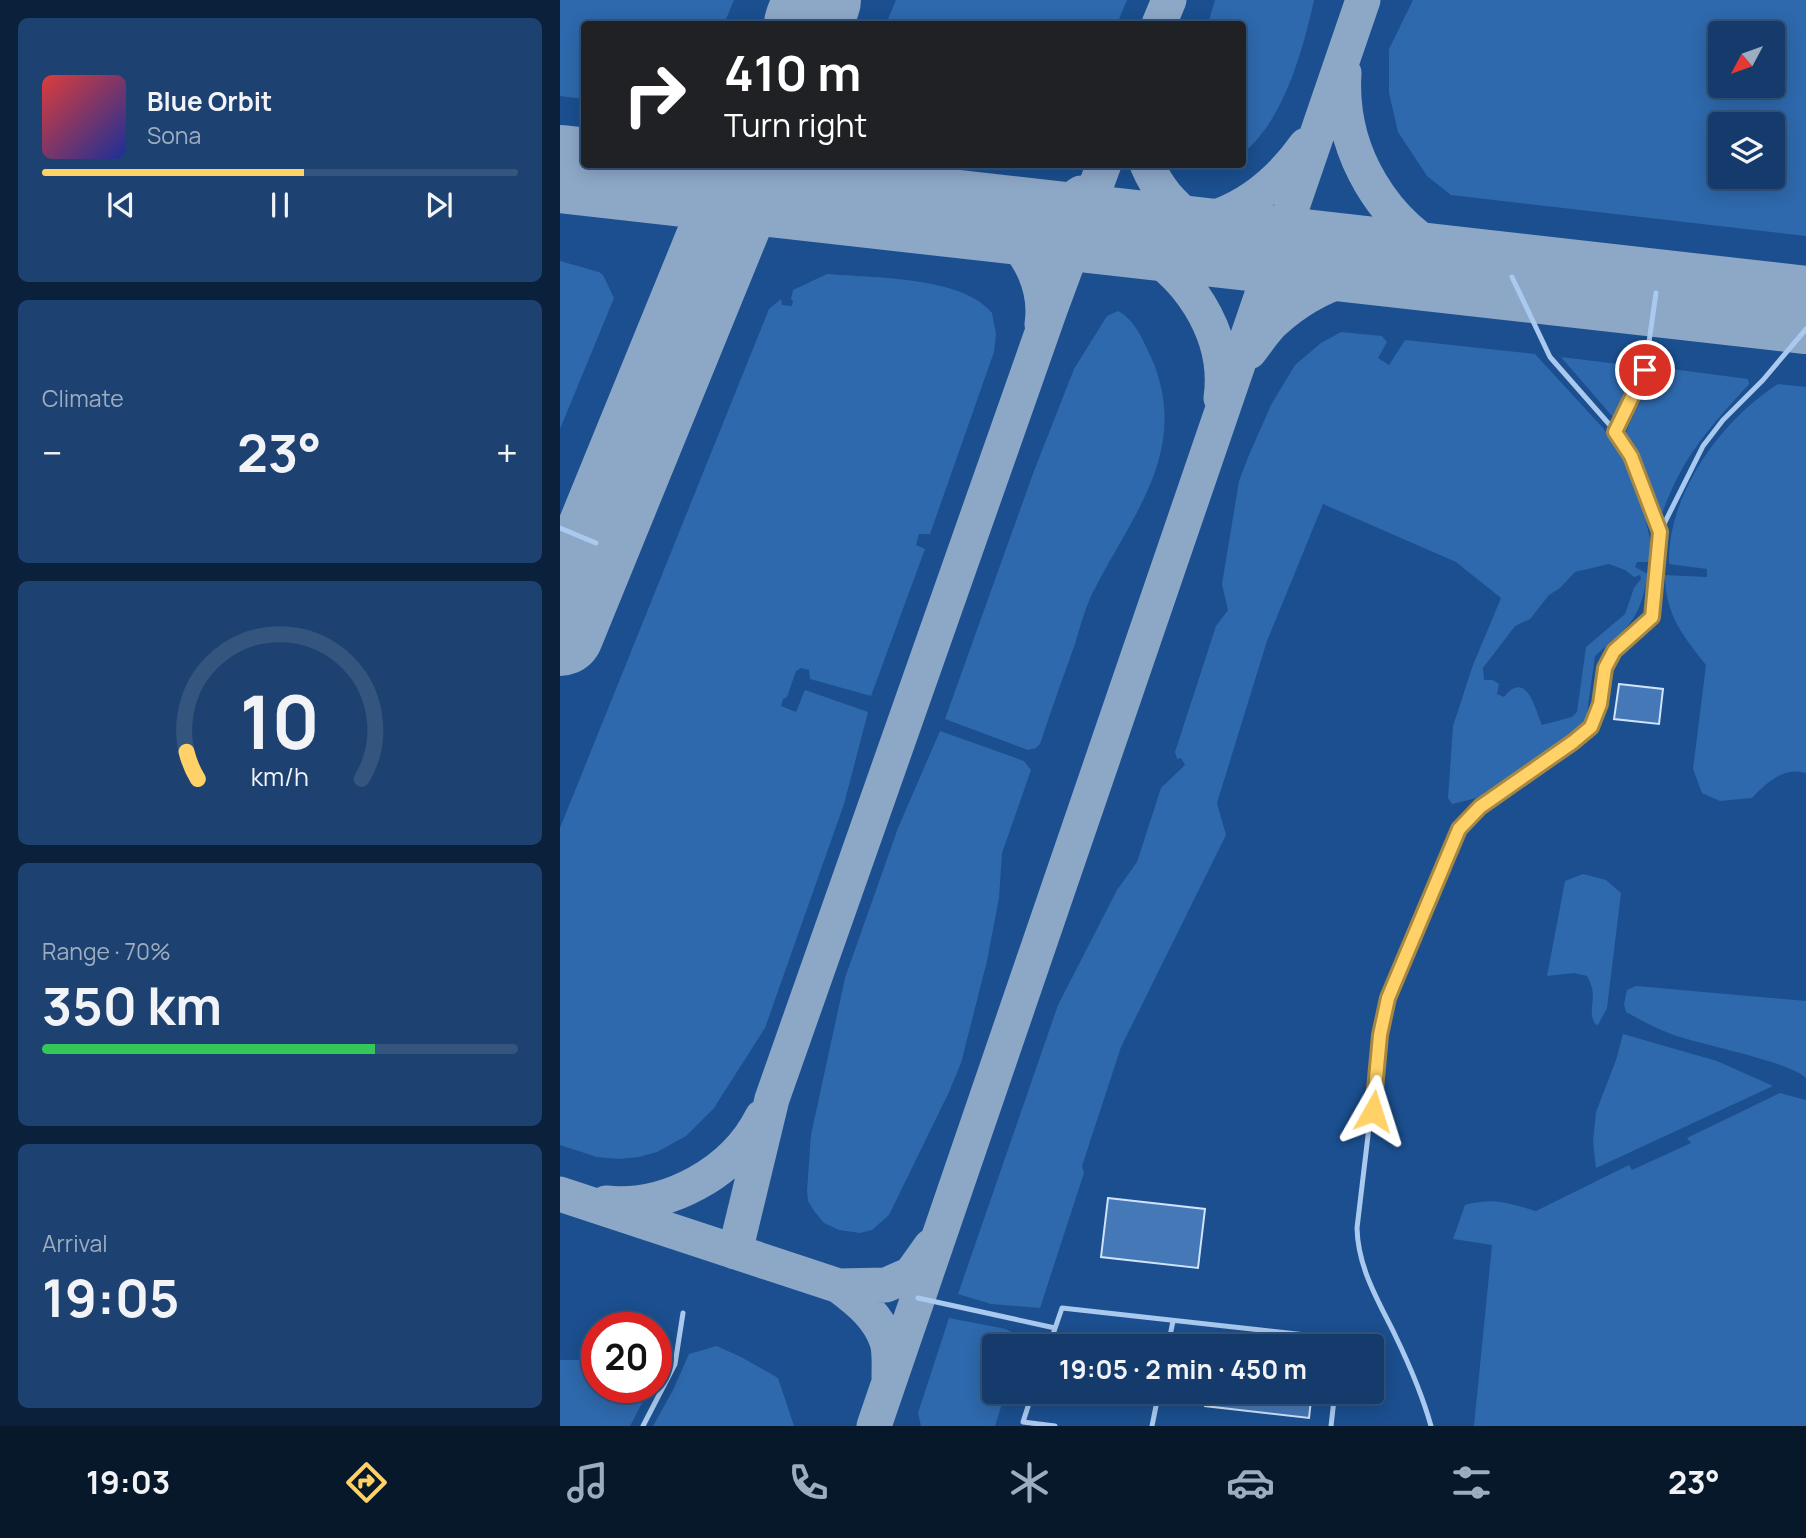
<!DOCTYPE html>
<html lang="en">
<head>
<meta charset="utf-8">
<style>
	:root { --surface:#143b6b; --page:#1d4271; --text:#f1f3f6; --muted:#9dadc1; --line:#33557e; --accent:#ffd166 }
	body { margin:0; font-family:Manrope,sans-serif; background:var(--page); color:var(--text); height:100vh; display:flex; flex-direction:column; font-size:26px; white-space:nowrap }
	* { box-sizing:border-box; margin:0 }
	p { font-size:23px; color:var(--muted) }
	.icon { flex:none; width:38px; height:38px; fill:none; stroke:currentColor; stroke-width:2; stroke-linecap:round; stroke-linejoin:round }
	.map { position:relative; flex:1; overflow:hidden }
	.sheet { display:flex; flex-direction:column; gap:18px; padding:18px; background:#0b203b; width:560px }
	.sheet>* { flex:none }
	.hud { position:absolute; left:21px; top:21px; width:665px; height:147px; border-radius:7px; box-shadow:0 4px 18px #0003,0 0 0 2px var(--line); background:#202124; color:#fff; overflow:hidden }
	.needle { width:46px; rotate:229deg }
	.tools { position:absolute; left:1148px; top:21px; display:grid; gap:14px }
	.tools a { display:grid; place-items:center; width:77px; height:77px; border-radius:7px; background:var(--surface); box-shadow:0 4px 18px #0003,0 0 0 2px var(--line); font-size:35px }
	.speed { position:absolute; left:21px; top:1312px; display:flex; gap:14px; font-size:35px; font-weight:700; text-align:center }
	.speed>* { display:grid; place-content:center; width:91px; height:91px; border-radius:50%; background:var(--surface); box-shadow:0 4px 18px #0003,0 0 0 2px var(--line); line-height:1 }
	.speed .limit { border:10px solid #d22; background:#fff; color:#111 }
	.pin { position:absolute; display:grid; place-items:center; width:60px; height:60px; color:#fff; margin:-30px; border:4px solid #fff; border-radius:50%; box-shadow:0 2px 7px #0007 }
	.me { position:absolute; width:77px; margin:-38px; rotate:6deg; stroke-linejoin:round; filter:drop-shadow(0 0 5px #0008) }
	.turn { display:flex; align-items:center; gap:24px; height:147px; padding:0 28px; font-size:32px }
	.turn .icon { width:91px; height:91px; stroke-width:2.5 }
	.turn b { display:block; font-size:49px; line-height:60px }
	.big { font-size:52px; font-weight:700; line-height:1.1 }
	.sheet .card { flex:1; display:flex; flex-direction:column; justify-content:center; gap:10px; min-width:0; padding:0 24px; border-radius:10px; background:var(--page) }
	.sheet .dial { align-items:center; gap:0 }
	.dial svg { height:182px; overflow:visible; fill:none; stroke:var(--line); stroke-width:7; stroke-linecap:round; text-anchor:middle }
	.dial text { fill:var(--text); stroke:none }
	.song { display:flex; align-items:center; gap:21px }
	.cover { width:84px; height:84px; border-radius:10px; background:linear-gradient(135deg,hsl(0 70% 55%),hsl(230 70% 35%)) }
	.played { height:7px; border-radius:4px; background:linear-gradient(90deg,var(--accent) 55%,var(--line) 55%) }
	.keys { display:flex; justify-content:space-around; direction:ltr }
	.heat { display:flex; justify-content:space-between; align-items:center; font-size:38px; direction:ltr }
	.charge { height:10px; border-radius:5px; background:linear-gradient(90deg,#34c759 70%,var(--line) 0) }
	.trip { position:absolute; left:422px; top:1334px; width:402px; height:70px; border-radius:7px; background:var(--surface); box-shadow:0 4px 18px #0003,0 0 0 2px var(--line); font-weight:700; line-height:70px; text-align:center }
	.tab-bar { display:flex; height:112px; justify-content:space-around; align-items:center; background:#08182b; color:var(--muted) }
	.tab-bar .icon { width:49px; height:49px }
	.tab-bar .selected { color:var(--accent) }
	.tab-bar b { font-size:32px; color:var(--text) }
	main { display:flex; flex:1; min-height:0 }
	.map>svg:first-child { display:block }
</style>
</head>
<body>
<main>
<section class="sheet">
<div class="card">
<div class="song"><i class="cover"></i><div><b>Blue Orbit</b><p>Sona</p></div></div>
<div class="played"></div>
<div class="keys"><svg class="icon" aria-label="previous" viewBox="0 0 24 24"><path d="M18 5L8 12l10 7zM5 5v14"/></svg><svg class="icon" aria-label="pause" viewBox="0 0 24 24"><path d="M8 5v14M16 5v14"/></svg><svg class="icon" aria-label="next" viewBox="0 0 24 24"><path d="M6 5l10 7-10 7zM19 5v14"/></svg></div>
</div>
<div class="card"><p>Climate</p>
<div class="heat"><a>−</a><b class="big">23°</b><a>+</a></div>
</div>
<div class="card dial"><svg viewBox="0 0 100 80">
<path d="M14 69A42 42 0 1 1 86 69"/>
<path d="M14 69A42 42 0 0 1 9 57" stroke="#ffd166"/>
<text x="50" y="56" font-size="32" font-weight="700">10</text>
<text x="50" y="72" font-size="11">km/h</text>
</svg></div>
<div class="card"><p>Range · 70%</p><b class="big">350 km</b><div class="charge"></div></div>
<div class="card"><p>Arrival</p><b class="big">19:05</b></div>
</section>
<div class="map">
<svg width="1246" height="1426" viewBox="0 0 1246 1426">
	<rect width="100%" height="100%" fill="#1b4f8f"/>
	<!-- green -->
	<path fill="#2e69ad" fill-rule="evenodd" d="M 0,0 L 174,0 L 164,24 L 24,24 L 24,99 L 0,96 Z
		M 336,0 L 567,0 L 557,24 L 326,24 Z
		M 655,0 L 754,0 C 743,50 724,120 683,153 L 682,24 L 648,24 Z
		M 853,0 L 1246,0 L 1246,236 L 891,195 L 867,176 L 838,132 L 829,93 L 829,49 ZM 1160,33 L 1213,33 L 1213,86 L 1160,86 ZM 1160,124 L 1213,124 L 1213,177 L 1160,177 Z
		M 0,261 L 39,272 L 43,275 L 54,298 L 0,429 Z
		M 267,274 C 312,278 402,276 432,313 L 436,334 L 434,352 L 370,534 L 359,534 L 356,545 L 365,549 L 311,696 L 250,679 L 249,670 L 241,668 L 236,671 L 227,697 L 223,699 L 221,706 L 236,712 L 245,690 L 308,712 L 284,804 L 205,1028 L 154,1108 L 126,1136 L 97,1152 L 79,1157 L 59,1159 L 37,1157 L 0,1145 L 0,828 L 209,309 L 221,299 L 222,305 L 232,306 L 233,301 L 231,299 L 233,290 Z
		M 558,311 C 575,320 583,340 591,357 C 632,450 571,516 532,594 C 525,609 520,627 515,644 C 503,677 491,711 480,744 L 476,748 L 468,750 L 385,719 L 474,471 L 514,369 L 547,316 Z
		M 781,332 L 822,336 L 827,342 L 818,358 L 829,365 L 845,340 L 975,354 L 1043,428 L 1060,453 L 1073,478 L 1085,517 L 1091,543 L 1091,556 L 1088,562 L 1077,562 L 1075,567 L 1088,574 C 1079,622 1070,625 1035,656 L 1026,720 L 1016,731 L 921,797 L 892,804 L 888,798 L 893,726 L 913,665 L 941,598 L 896,562 L 763,504 L 707,641 L 657,803 L 666,835 L 561,1047 L 522,1166 L 524,1173 L 480,1308 L 431,1304 L 398,1294 L 498,1005 L 557,890 L 577,862 L 601,788 L 625,765 L 621,758 L 617,759 L 615,752 L 656,626 L 668,610 L 662,584 L 679,481 L 689,455 L 711,405 L 735,365 L 761,343 ZM 1049,564 L 1065,570 L 1074,577 L 1080,575 L 1081,579 L 1074,588 L 1065,614 L 1026,647 L 1017,712 L 1012,717 L 982,725 C 976,712 967,668 944,697 L 937,694 L 939,684 L 933,680 L 924,680 L 923,668 L 955,626 L 970,619 L 989,595 L 1000,588 L 1015,572 Z
		M 1001,357 L 1066,365 C 1078,382 1065,399 1057,416 L 1052,416 Z
		M 1104,368 L 1188,379 L 1189,384 C 1149,428 1122,457 1102,514 L 1100,514 C 1091,486 1082,460 1066,434 C 1069,420 1093,377 1104,368 Z
		M 1218,384 L 1246,387 L 1246,773 C 1224,766 1206,783 1192,798 L 1160,801 L 1142,793 L 1133,769 L 1146,665 C 1123,636 1105,614 1105,575 L 1147,577 L 1147,569 L 1109,564 C 1107,495 1161,420 1218,384 Z
		M 380,731 L 464,761 L 471,770 L 442,853 L 439,898 L 427,961 L 401,1063 L 389,1092 L 329,1215 L 312,1230 L 300,1233 L 279,1230 L 264,1223 L 254,1211 L 248,1201 L 247,1190 L 251,1135 L 285,978 L 338,828 Z
		M 1023,874 L 1046,880 L 1061,893 L 1047,1008 L 1038,1025 L 1035,1024 C 1026,1007 1040,999 1027,976 L 1014,973 L 987,976 L 1005,881 Z
		M 1076,986 L 1246,1001 L 1246,1078 C 1232,1062 1137,1044 1111,1034 C 1095,1028 1081,1020 1066,1012 L 1064,1004 L 1067,990 Z
		M 1063,1034 L 1157,1061 L 1213,1086 L 1036,1168 L 1033,1141 L 1036,1112 L 1056,1060 Z
		M 1220,1093 L 1246,1100 L 1246,1426 L 914,1426 L 932,1245 L 893,1239 L 905,1205 C 934,1197 948,1203 976,1211 L 1069,1165 L 1072,1170 L 1131,1143 L 1127,1138 Z
		M 389,1318 L 446,1329 L 462,1339 L 460,1346 L 434,1346 L 434,1391 L 446,1391 L 435,1426 L 361,1426 L 358,1413 Z
		M 157,1346 L 183,1358 L 218,1378 L 234,1426 L 93,1426 L 113,1390 L 129,1354 Z
		M 0,1360 L 37,1360 L 37,1388 L 90,1388 L 70,1426 L 0,1426 Z"/>
	<g fill="none" stroke-linecap="round" stroke-linejoin="round">
		<!-- taxiway -->
		<path stroke="#8da7c7" stroke-width="35" d="M 599,24 L 609,0
			M 784,73 C 779,152 824,227 895,260 C 913,269 932,272 952,277
			M 587,164 C 608,215 651,235 700,248
			M 397,214 C 413,218 429,223 443,232 C 471,252 487,290 482,324
			M 422,217 C 460,218 491,216 521,193
			M 501,226 C 524,230 547,233 568,242 C 626,267 670,334 661,398
			M 551,231 C 635,231 694,218 746,145
			M 689,352 C 697,342 704,331 713,322 C 761,278 812,268 874,268
			M 0,1194 L 279,1286 C 299,1301 319,1317 327,1342 C 330,1352 329,1366 329,1377
			M 46,1203 C 107,1209 174,1173 202,1117
			M 175,1252 L 212,1099 L 490,310 L 544,164
			M 279,1286 L 326,1285 L 351,1274 L 371,1246
			M 314,1426 L 803,0"/>
		<!-- runway -->
		<path stroke="#8da7c7" stroke-width="88" d="M 248,24 L 257,0
			M 0,169 L 1246,310
			M 0,632 L 191,164"/>
	</g>
	<!-- building -->
	<path fill="#4478b7" stroke="#cfe3fa" stroke-width="2" d="M 1059,684 L 1103,689 L 1099,724 L 1054,719 Z
		M 548,1198 L 645,1209 L 638,1268 L 541,1257 Z
		M 517,1338 L 553,1342 L 552,1346 L 516,1346 Z
		M 647,1391 L 752,1391 L 749,1418 L 645,1406 Z"/>
	<g fill="none" stroke-linecap="round" stroke-linejoin="round">
		<!-- lane -->
		<path stroke="#a9c9ee" stroke-width="5" d="M 952,277 L 990,357 L 1056,432 L 1071,456 L 1100,532
			M 1056,432 L 1085,370 L 1096,293
			M 0,528 L 36,543
			M 358,1298 L 495,1328
			M 489,1346 L 502,1308 L 782,1339 L 781,1346
			M 608,1346 L 613,1321
			M 473,1391 L 463,1422 L 495,1426
			M 83,1426 L 115,1364 L 123,1313
			M 592,1426 L 599,1391
			M 771,1426 L 775,1391
			M 871,1426 C 862,1394 849,1364 835,1335 C 818,1300 798,1268 797,1228 L 820,1035 L 823,1017 L 833,981 L 899,829 L 920,807 L 1013,742 L 1031,727 L 1040,704 L 1045,668 L 1054,651 L 1092,617 L 1100,532 L 1143,446 L 1163,420 L 1203,380 L 1246,329"/>
	</g>
	<g fill="none" stroke-linecap="round" stroke-linejoin="round">
		<!-- route casing -->
		<g stroke="#a68842" stroke-width="18">
			<path id="route" d="M 813,1111 L 820,1035 L 828,998 L 899,829 L 920,807 L 1013,742 L 1031,727 L 1040,704 L 1045,668 L 1054,651 L 1092,617 L 1100,532 L 1071,456 L 1055,432 L 1085,370"/>
		</g>
		<!-- route -->
		<use href="#route" stroke="#ffd166" stroke-width="12"/>
	</g>
</svg>
<div class="tools">
<a><svg class="needle" viewBox="-14 -14 28 28"><path d="M0-13l5 13h-10z" fill="#e53935"/><path d="M0 13l5-13h-10z" fill="#9dadc1"/></svg></a>
<a><svg class="icon" aria-label="layers" viewBox="0 0 24 24"><path d="M12 4l9 5-9 5-9-5zM3 14l9 5 9-5"/></svg></a>
</div>
<div class="speed"><div class="limit">20</div></div>
<div class="pin" style="left:1085px;top:370px;background:#d93025"><svg class="icon" aria-label="arrive" viewBox="0 0 24 24"><path d="M6 21V4h12l-3 4 3 4H6"/></svg></div>
<svg class="me" style="left:813px;top:1111px" viewBox="-20 -20 40 40"><path d="M0-17L14 15 0 8-14 15z" fill="#ffd166" stroke="#fff" stroke-width="4"/></svg>
<div class="trip">19:05 · 2 min · 450 m</div>
<div class="hud">
<div class="turn"><svg class="icon" aria-label="right" viewBox="0 0 24 24"><path d="M7 20v-9h11M14 6l5 5-5 5"/></svg><div><b>410 m</b>Turn right</div></div>
</div>
</div>
</main>
<nav class="tab-bar">
<b>19:03</b>
<svg class="icon selected" aria-label="directions" viewBox="0 0 24 24"><path d="M12 3l9 9-9 9-9-9zM9 14v-3h6M13 9l2 2-2 2"/></svg>
<svg class="icon" aria-label="music" viewBox="0 0 24 24"><path d="M9 18V5l10-2v13"/><circle cx="6" cy="18" r="3"/><circle cx="16" cy="16" r="3"/></svg>
<svg class="icon" aria-label="phone" viewBox="0 0 24 24"><path d="M5 4h4l2 5-3 2q2 4 5 5l2-3 5 2v4C11 20 4 13 5 4z"/></svg>
<svg class="icon" aria-label="climate" viewBox="0 0 24 24"><path d="M12 3v18M4 7l16 10M4 17L20 7"/></svg>
<svg class="icon" aria-label="car" viewBox="0 0 24 24"><path d="M5 17H2v-5l4-1 3-4h7l3 4 3 1v5h-3M9 17h6M6 11h13"/><circle cx="7" cy="17" r="2"/><circle cx="17" cy="17" r="2"/></svg>
<svg class="icon" aria-label="filters" viewBox="0 0 24 24"><path d="M4 7h16M4 17h16"/><circle cx="9" cy="7" r="2"/><circle cx="15" cy="17" r="2"/></svg>
<b>23°</b>
</nav>
</body>
</html>
